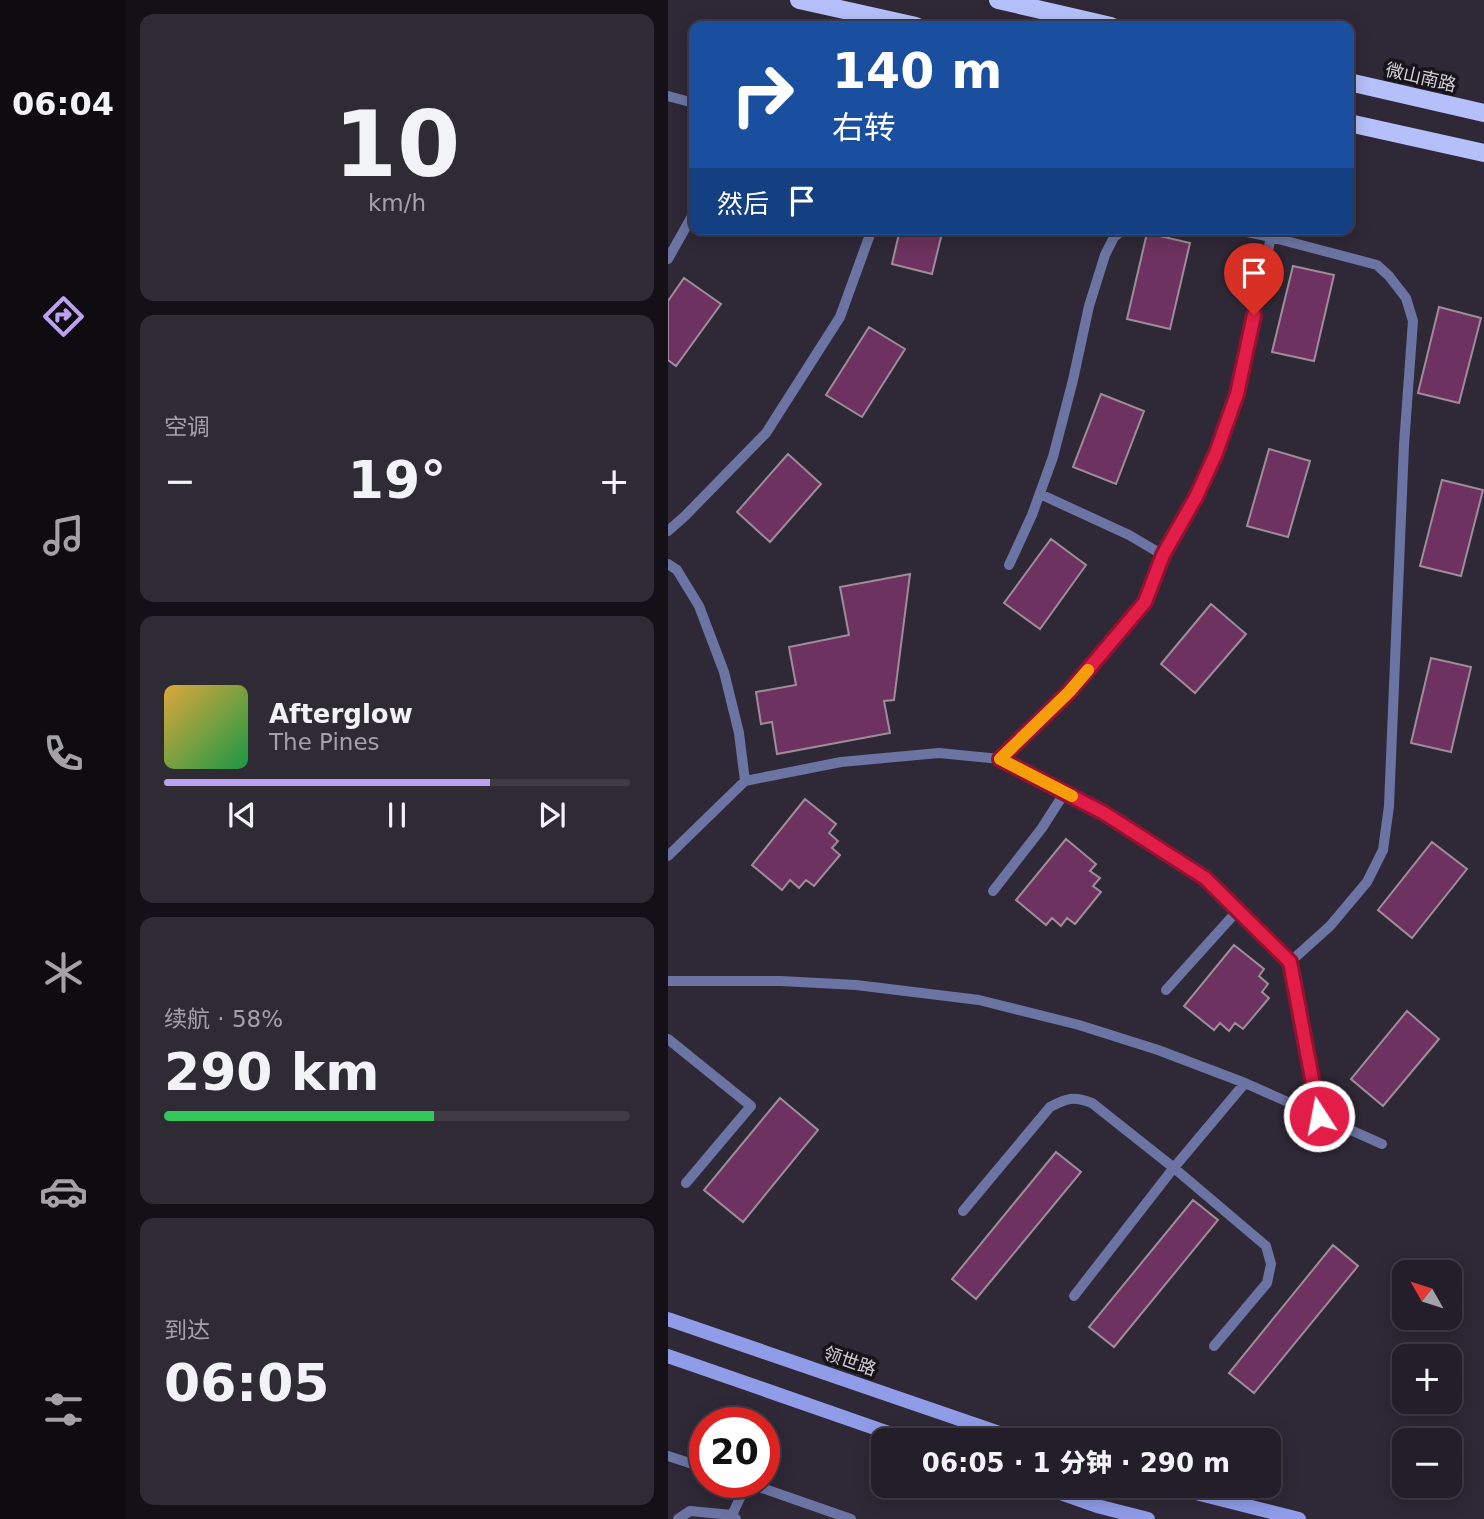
<!DOCTYPE html>
<html lang="zh">
<head>
<meta charset="utf-8">
<style>
	:root { --surface:#231e29; --page:#2f2b35; --text:#f1f3f6; --muted:#a3a2a8; --line:#403c46; --accent:#bca0f2 }
	body { margin:0; font-family:"DejaVu Sans","Noto Sans SC",sans-serif; background:var(--page); color:var(--text); height:100vh; display:flex; flex-direction:column; font-size:26px; white-space:nowrap }
	* { box-sizing:border-box; margin:0 }
	p { font-size:23px; color:var(--muted) }
	.icon { flex:none; width:38px; height:38px; fill:none; stroke:currentColor; stroke-width:2; stroke-linecap:round; stroke-linejoin:round }
	.map { position:relative; flex:1; overflow:hidden }
	.sheet { display:flex; flex-direction:column; gap:14px; padding:14px; background:#131017; width:542px }
	.sheet>* { flex:none }
	.top-card { position:absolute; left:21px; top:21px; width:665px; height:214px; border-radius:14px; box-shadow:0 4px 18px #0003,0 0 0 2px var(--line); background:#1a4fa0; color:#fff; overflow:hidden }
	.needle { width:46px; rotate:309deg }
	.tools { position:absolute; left:724px; top:1260px; display:grid; gap:14px }
	.tools a { display:grid; place-items:center; width:70px; height:70px; border-radius:14px; background:var(--surface); box-shadow:0 4px 18px #0003,0 0 0 2px var(--line); font-size:35px }
	.speed { position:absolute; left:21px; top:1407px; display:flex; gap:14px; font-size:35px; font-weight:700; text-align:center }
	.speed>* { display:grid; place-content:center; width:91px; height:91px; border-radius:50%; background:var(--surface); box-shadow:0 4px 18px #0003,0 0 0 2px var(--line); line-height:1 }
	.speed .limit { border:10px solid #d22; background:#fff; color:#111 }
	.pin { position:absolute; display:grid; place-items:center; width:60px; height:60px; color:#fff; margin:-72px -30px; border-radius:50% 50% 50% 0; rotate:-45deg; box-shadow:0 0 7px #0007 }
	.pin .icon { rotate:45deg }
	.me { position:absolute; width:77px; margin:-38px; rotate:349deg; stroke-linejoin:round; filter:drop-shadow(0 0 5px #0008) }
	.turn { display:flex; align-items:center; gap:24px; height:147px; padding:0 28px; font-size:32px }
	.turn .icon { width:91px; height:91px; stroke-width:2.5 }
	.turn b { display:block; font-size:49px; line-height:60px }
	.then { display:flex; align-items:center; height:66px; padding:0 28px; background:#0003; gap:14px; font-size:26px }
	.big { font-size:52px; font-weight:800; line-height:1.1 }
	.sheet .tile { flex:1; display:flex; flex-direction:column; justify-content:center; gap:10px; min-width:0; padding:0 24px; border-radius:14px; background:var(--page) }
	.sheet .dial { align-items:center; gap:0 }
	.dial b { font-size:91px; line-height:1 }
	.song { display:flex; align-items:center; gap:21px }
	.cover { width:84px; height:84px; border-radius:10px; background:linear-gradient(135deg,hsl(40 70% 55%),hsl(140 70% 35%)) }
	.played { height:7px; border-radius:4px; background:linear-gradient(90deg,var(--accent) 70%,var(--line) 70%) }
	.keys { display:flex; justify-content:space-around; direction:ltr }
	.heat { display:flex; justify-content:space-between; align-items:center; font-size:38px; direction:ltr }
	.charge { height:10px; border-radius:5px; background:linear-gradient(90deg,#34c759 58%,var(--line) 0) }
	.trip { position:absolute; left:203px; top:1428px; width:410px; height:70px; border-radius:14px; background:var(--surface); box-shadow:0 4px 18px #0003,0 0 0 2px var(--line); font-weight:800; line-height:70px; text-align:center }
	main { display:flex; flex:1; min-height:0 }
	.tab-bar { display:flex; flex-direction:column; width:126px; justify-content:space-around; align-items:center; background:#0e0c10; color:var(--muted) }
	.tab-bar .icon { width:49px; height:49px }
	.tab-bar .selected { color:var(--accent) }
	.tab-bar b { font-size:32px; color:var(--text) }
	.map>svg:first-child { display:block }
</style>
</head>
<body>
<main>
<nav class="tab-bar">
<b>06:04</b>
<svg class="icon selected" aria-label="directions" viewBox="0 0 24 24"><path d="M12 3l9 9-9 9-9-9zM9 14v-3h6M13 9l2 2-2 2"/></svg>
<svg class="icon" aria-label="music" viewBox="0 0 24 24"><path d="M9 18V5l10-2v13"/><circle cx="6" cy="18" r="3"/><circle cx="16" cy="16" r="3"/></svg>
<svg class="icon" aria-label="phone" viewBox="0 0 24 24"><path d="M5 4h4l2 5-3 2q2 4 5 5l2-3 5 2v4C11 20 4 13 5 4z"/></svg>
<svg class="icon" aria-label="climate" viewBox="0 0 24 24"><path d="M12 3v18M4 7l16 10M4 17L20 7"/></svg>
<svg class="icon" aria-label="car" viewBox="0 0 24 24"><path d="M5 17H2v-5l4-1 3-4h7l3 4 3 1v5h-3M9 17h6M6 11h13"/><circle cx="7" cy="17" r="2"/><circle cx="17" cy="17" r="2"/></svg>
<svg class="icon" aria-label="filters" viewBox="0 0 24 24"><path d="M4 7h16M4 17h16"/><circle cx="9" cy="7" r="2"/><circle cx="15" cy="17" r="2"/></svg>
</nav>
<section class="sheet">
<div class="tile dial"><b>10</b><p>km/h</p></div>
<div class="tile"><p>空调</p>
<div class="heat"><a>−</a><b class="big">19°</b><a>+</a></div>
</div>
<div class="tile">
<div class="song"><i class="cover"></i><div><b>Afterglow</b><p>The Pines</p></div></div>
<div class="played"></div>
<div class="keys"><svg class="icon" aria-label="previous" viewBox="0 0 24 24"><path d="M18 5L8 12l10 7zM5 5v14"/></svg><svg class="icon" aria-label="pause" viewBox="0 0 24 24"><path d="M8 5v14M16 5v14"/></svg><svg class="icon" aria-label="next" viewBox="0 0 24 24"><path d="M6 5l10 7-10 7zM19 5v14"/></svg></div>
</div>
<div class="tile"><p>续航 · 58%</p><b class="big">290 km</b><div class="charge"></div></div>
<div class="tile"><p>到达</p><b class="big">06:05</b></div>
</section>
<div class="map">
<svg width="816" height="1519" viewBox="0 0 816 1519">
	<rect width="100%" height="100%" fill="#2f2837"/>
	<!-- building -->
	<path fill="#6d325f" stroke="#9e8d99" stroke-width="2" d="M 232,229 L 275,229 L 264,274 L 224,264 Z
		M 479,233 L 522,243 L 502,329 L 459,319 Z
		M 625,266 L 666,275 L 646,361 L 604,352 Z
		M 16,278 L 53,304 L 8,366 L 0,360 L 0,301 Z
		M 771,307 L 813,318 L 791,403 L 750,393 Z
		M 201,327 L 237,349 L 194,417 L 158,395 Z
		M 433,394 L 476,411 L 448,484 L 405,467 Z
		M 601,449 L 642,461 L 620,537 L 579,526 Z
		M 120,454 L 153,484 L 102,542 L 69,512 Z
		M 774,480 L 815,490 L 793,576 L 752,566 Z
		M 383,539 L 418,565 L 372,629 L 336,603 Z
		M 242,574 L 226,700 L 216,701 L 222,733 L 109,754 L 104,722 L 93,724 L 88,692 L 128,685 L 121,647 L 181,635 L 172,587 Z
		M 543,604 L 578,634 L 527,693 L 493,664 Z
		M 763,658 L 803,667 L 783,752 L 743,743 Z
		M 137,799 L 168,824 L 161,833 L 170,841 L 164,848 L 172,855 L 146,886 L 138,880 L 131,888 L 122,880 L 114,890 L 84,865 Z
		M 398,839 L 428,864 L 422,871 L 432,878 L 425,886 L 433,892 L 407,924 L 399,918 L 393,926 L 384,918 L 378,925 L 348,900 Z
		M 764,842 L 799,869 L 744,938 L 710,910 Z
		M 566,945 L 596,969 L 591,976 L 600,984 L 594,992 L 601,998 L 575,1029 L 567,1023 L 561,1031 L 552,1023 L 546,1030 L 516,1006 Z
		M 739,1011 L 771,1039 L 715,1106 L 683,1079 Z
		M 112,1098 L 150,1130 L 75,1222 L 36,1190 Z
		M 388,1152 L 413,1172 L 308,1299 L 284,1279 Z
		M 525,1200 L 550,1220 L 446,1347 L 421,1327 Z
		M 665,1245 L 690,1266 L 586,1393 L 561,1373 Z"/>
	<g fill="none" stroke-linecap="round" stroke-linejoin="round">
		<!-- lane -->
		<path stroke="#6c74a3" stroke-width="10" d="M 0,96 L 26,103
			M 565,229 L 603,237 L 709,265 L 721,276 L 738,298 L 745,321 L 736,445 L 721,806 L 715,850 L 699,882 L 662,926 L 622,962
			M 0,259 L 23,218 L 26,208
			M 372,494 L 461,535 L 495,555
			M 0,531 L 17,516 L 98,433 L 172,317 L 204,229
			M 0,564 L 9,570 L 31,606 L 56,672 L 71,733 L 77,781
			M 341,565 L 364,515 L 385,457 L 405,380 L 421,306 L 437,255 L 446,237 L 456,229
			M 332,759 L 401,692 L 477,602 L 495,555 L 528,497 L 548,453 L 569,394 L 603,237
			M 0,856 L 77,781 L 173,762 L 271,753 L 332,759 L 436,812 L 537,878 L 622,962 L 651,1116
			M 325,891 L 374,828 L 397,792
			M 0,981 L 113,981 L 188,985 L 311,1000 L 411,1025 L 490,1050 L 577,1083 L 714,1144
			M 498,990 L 570,910
			M 0,1039 L 83,1106 L 18,1183
			M 295,1211 L 382,1107 C 399,1098 405,1096 424,1103 L 506,1168 L 598,1246 L 603,1264 L 599,1283 L 546,1346
			M 406,1296 L 504,1170 L 577,1083
			M 0,1456 L 37,1468
			M 77,1482 L 183,1519
			M 64,1515 L 79,1483
			M 10,1519 L 22,1511 L 64,1515 L 68,1519"/>
		<!-- secondary -->
		<path stroke="#909ce8" stroke-width="14" d="M 0,1319 L 352,1440
			M 0,1356 L 241,1440
			M 372,1486 L 429,1506 L 480,1519
			M 500,1486 L 631,1519"/>
		<!-- primary -->
		<path stroke="#b5c0fa" stroke-width="18" d="M 131,0 L 248,26
			M 330,0 L 443,26
			M 681,82 L 816,113
			M 681,123 L 816,153"/>
	</g>
	<g fill="none" stroke-linecap="round" stroke-linejoin="round">
		<!-- route casing -->
		<g stroke="#92132f" stroke-width="18">
			<path id="route" d="M 586,315 L 569,394 L 548,453 L 528,497 L 495,555 L 477,602 L 401,692 L 332,759 L 436,813 L 537,878 L 622,962 L 651,1116"/>
		</g>
		<!-- route -->
		<use href="#route" stroke="#e11d48" stroke-width="12"/>
		<!-- slow -->
		<path stroke="#f59e0b" stroke-width="12" d="M 404,796 L 332,759 L 401,692 L 420,670"/>
	</g>
	<g text-anchor="middle" dominant-baseline="central" stroke-width="7" stroke-linejoin="round" paint-order="stroke">
		<!-- street labels -->
		<g font-size="18" fill="#d4d0d9" stroke="#161319">
			<text transform="translate(753 77) rotate(13)">微山南路</text>
			<text transform="translate(182 1361) rotate(19)">领世路</text>
		</g>
	</g>
</svg>
<div class="tools">
<a><svg class="needle" viewBox="-14 -14 28 28"><path d="M0-13l5 13h-10z" fill="#e53935"/><path d="M0 13l5-13h-10z" fill="#a3a2a8"/></svg></a>
<a>+</a>
<a>−</a>
</div>
<div class="speed"><div class="limit">20</div></div>
<div class="pin" style="left:586px;top:315px;background:#d93025"><svg class="icon" aria-label="arrive" viewBox="0 0 24 24"><path d="M6 21V4h12l-3 4 3 4H6"/></svg></div>
<svg class="me" style="left:651px;top:1116px" viewBox="-20 -20 40 40"><circle r="17" fill="#e11d48" stroke="#fff" stroke-width="3"/><path d="M0-11L8 9 0 5-8 9z" fill="#fff"/></svg>
<div class="trip">06:05 · 1 分钟 · 290 m</div>
<div class="top-card">
<div class="turn"><svg class="icon" aria-label="right" viewBox="0 0 24 24"><path d="M7 20v-9h11M14 6l5 5-5 5"/></svg><div><b>140 m</b>右转</div></div>
<div class="then">然后<svg class="icon" aria-label="arrive" viewBox="0 0 24 24"><path d="M6 21V4h12l-3 4 3 4H6"/></svg></div>
</div>
</div>
</main>
</body>
</html>
